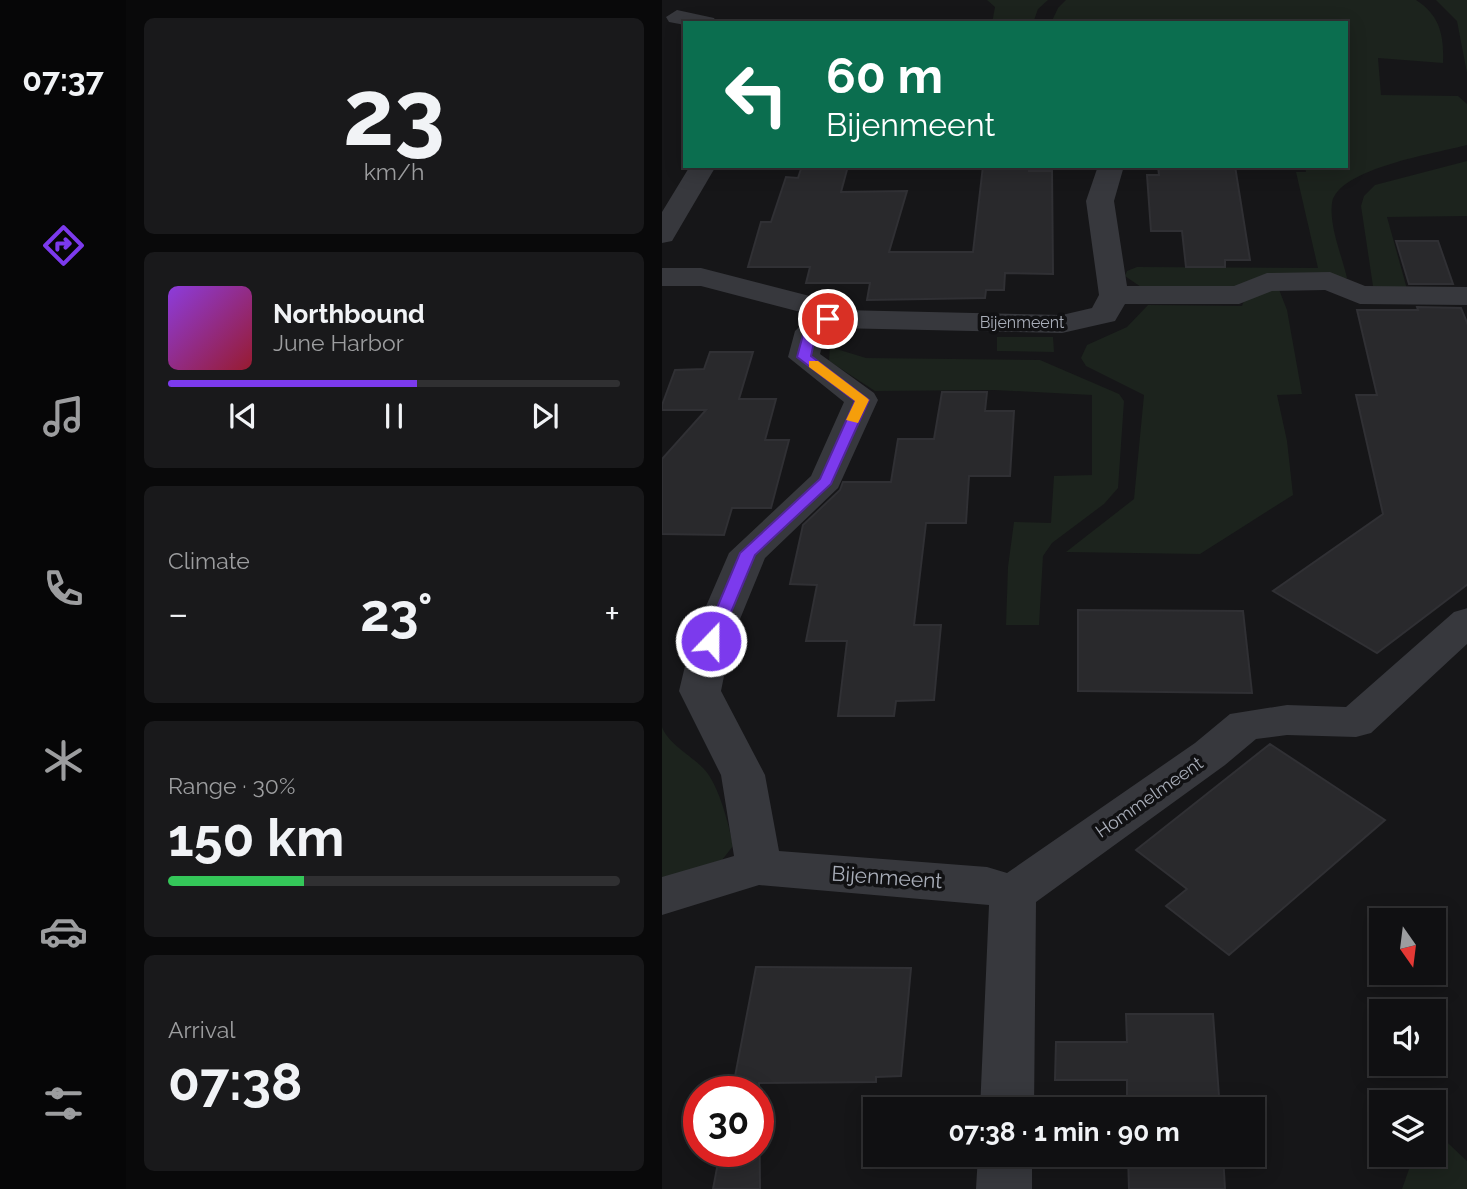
<!DOCTYPE html>
<html lang="en">
<head>
<meta charset="utf-8">
<style>
	:root { --surface:#101012; --page:#19191b; --text:#f1f3f6; --muted:#9c9d9f; --line:#303032; --accent:#7c3aed }
	body { margin:0; font-family:Raleway,sans-serif; background:var(--page); color:var(--text); height:100vh; display:flex; flex-direction:column; font-size:26px; white-space:nowrap }
	* { box-sizing:border-box; margin:0 }
	p { font-size:23px; color:var(--muted) }
	.icon { flex:none; width:38px; height:38px; fill:none; stroke:currentColor; stroke-width:2; stroke-linecap:round; stroke-linejoin:round }
	.map { position:relative; flex:1; overflow:hidden }
	.side { display:flex; flex-direction:column; gap:18px; padding:18px; background:#09090a; width:536px }
	.side>* { flex:none }
	.hud { position:absolute; left:21px; top:21px; width:665px; height:147px; border-radius:0px; box-shadow:0 4px 18px #0003,0 0 0 2px var(--line); background:#0b6e4f; color:#fff; overflow:hidden }
	.needle { width:46px; rotate:166deg }
	.tools { position:absolute; left:707px; top:908px; display:grid; gap:14px }
	.tools a { display:grid; place-items:center; width:77px; height:77px; border-radius:0px; background:var(--surface); box-shadow:0 4px 18px #0003,0 0 0 2px var(--line); font-size:35px }
	.speed { position:absolute; left:21px; top:1076px; display:flex; gap:14px; font-size:35px; font-weight:700; text-align:center }
	.speed>* { display:grid; place-content:center; width:91px; height:91px; border-radius:50%; background:var(--surface); box-shadow:0 4px 18px #0003,0 0 0 2px var(--line); line-height:1 }
	.speed .limit { border:10px solid #d22; background:#fff; color:#111 }
	.pin { position:absolute; display:grid; place-items:center; width:60px; height:60px; color:#fff; margin:-30px; border:4px solid #fff; border-radius:50%; box-shadow:0 2px 7px #0007 }
	.me { position:absolute; width:77px; margin:-38px; rotate:22deg; stroke-linejoin:round; filter:drop-shadow(0 0 5px #0008) }
	.turn { display:flex; align-items:center; gap:24px; height:147px; padding:0 28px; font-size:32px }
	.turn .icon { width:91px; height:91px; stroke-width:2.5 }
	.turn b { display:block; font-size:49px; line-height:60px }
	.big { font-size:52px; font-weight:700; line-height:1.1 }
	.side .widget { flex:1; display:flex; flex-direction:column; justify-content:center; gap:10px; min-width:0; padding:0 24px; border-radius:10px; background:var(--page) }
	.side .dial { align-items:center; gap:0 }
	.dial b { font-size:91px; line-height:1 }
	.song { display:flex; align-items:center; gap:21px }
	.cover { width:84px; height:84px; border-radius:10px; background:linear-gradient(135deg,hsl(270 70% 55%),hsl(350 70% 35%)) }
	.played { height:7px; border-radius:4px; background:linear-gradient(90deg,var(--accent) 55%,var(--line) 55%) }
	.keys { display:flex; justify-content:space-around; direction:ltr }
	.heat { display:flex; justify-content:space-between; align-items:center; font-size:38px; direction:ltr }
	.charge { height:10px; border-radius:5px; background:linear-gradient(90deg,#34c759 30%,var(--line) 0) }
	.trip { position:absolute; left:201px; top:1097px; width:402px; height:70px; border-radius:0px; background:var(--surface); box-shadow:0 4px 18px #0003,0 0 0 2px var(--line); font-weight:700; line-height:70px; text-align:center }
	main { display:flex; flex:1; min-height:0 }
	.tabs { display:flex; flex-direction:column; width:126px; justify-content:space-around; align-items:center; background:#060607; color:var(--muted) }
	.tabs .icon { width:49px; height:49px }
	.tabs .active { color:var(--accent) }
	.tabs b { font-size:32px; color:var(--text) }
	.map>svg:first-child { display:block }
</style>
</head>
<body>
<main>
<nav class="tabs">
<b>07:37</b>
<svg class="icon active" aria-label="directions" viewBox="0 0 24 24"><path d="M12 3l9 9-9 9-9-9zM9 14v-3h6M13 9l2 2-2 2"/></svg>
<svg class="icon" aria-label="music" viewBox="0 0 24 24"><path d="M9 18V5l10-2v13"/><circle cx="6" cy="18" r="3"/><circle cx="16" cy="16" r="3"/></svg>
<svg class="icon" aria-label="phone" viewBox="0 0 24 24"><path d="M5 4h4l2 5-3 2q2 4 5 5l2-3 5 2v4C11 20 4 13 5 4z"/></svg>
<svg class="icon" aria-label="climate" viewBox="0 0 24 24"><path d="M12 3v18M4 7l16 10M4 17L20 7"/></svg>
<svg class="icon" aria-label="car" viewBox="0 0 24 24"><path d="M5 17H2v-5l4-1 3-4h7l3 4 3 1v5h-3M9 17h6M6 11h13"/><circle cx="7" cy="17" r="2"/><circle cx="17" cy="17" r="2"/></svg>
<svg class="icon" aria-label="filters" viewBox="0 0 24 24"><path d="M4 7h16M4 17h16"/><circle cx="9" cy="7" r="2"/><circle cx="15" cy="17" r="2"/></svg>
</nav>
<section class="side">
<div class="widget dial"><b>23</b><p>km/h</p></div>
<div class="widget">
<div class="song"><i class="cover"></i><div><b>Northbound</b><p>June Harbor</p></div></div>
<div class="played"></div>
<div class="keys"><svg class="icon" aria-label="previous" viewBox="0 0 24 24"><path d="M18 5L8 12l10 7zM5 5v14"/></svg><svg class="icon" aria-label="pause" viewBox="0 0 24 24"><path d="M8 5v14M16 5v14"/></svg><svg class="icon" aria-label="next" viewBox="0 0 24 24"><path d="M6 5l10 7-10 7zM19 5v14"/></svg></div>
</div>
<div class="widget"><p>Climate</p>
<div class="heat"><a>−</a><b class="big">23°</b><a>+</a></div>
</div>
<div class="widget"><p>Range · 30%</p><b class="big">150 km</b><div class="charge"></div></div>
<div class="widget"><p>Arrival</p><b class="big">07:38</b></div>
</section>
<div class="map">
<svg width="806" height="1189" viewBox="0 0 806 1189">
	<rect width="100%" height="100%" fill="#161618"/>
	<!-- green -->
	<path fill="#1c231d" d="M 325,0 L 386,0 L 376,9 L 371,23 L 330,23 L 333,7 Z
		M 404,0 L 754,0 C 779,16 782,37 781,63 L 716,58 L 719,95 L 796,96 L 805,104 L 805,145 C 776,153 676,168 670,203 C 667,226 680,256 685,278 L 596,277 L 566,290 L 479,287 L 463,276 L 465,271 L 475,267 L 656,268 L 634,172 L 644,172 L 643,166 L 684,166 L 684,23 L 389,23 L 396,8 Z
		M 774,0 L 805,0 L 805,73 L 795,21 Z
		M 805,161 L 805,216 L 725,217 L 745,289 L 711,286 L 699,206 L 702,196 L 713,185 Z
		M 616,287 L 625,310 L 640,394 L 615,395 L 625,441 L 631,495 L 538,554 L 404,552 L 472,499 L 482,395 L 424,366 L 419,358 L 425,345 L 465,327 L 486,305 L 580,306 L 582,301 Z
		M 335,337 L 391,337 L 392,352 L 335,351 Z
		M 168,347 L 204,358 L 378,360 L 457,394 L 462,401 L 456,488 L 442,504 L 390,543 L 381,556 L 377,625 L 344,625 L 346,567 L 352,522 L 389,523 L 392,476 L 430,475 L 430,395 L 332,390 L 213,391 L 167,361 Z
		M 0,727 C 7,745 29,755 42,769 C 57,785 67,825 71,846 L 60,860 L 0,879 Z
		M 772,1130 L 805,1161 L 805,1189 L 740,1189 L 752,1155 L 772,1155 Z"/>
	<!-- building -->
	<path fill="#29292c" stroke="#303034" stroke-width="2" d="M 140,166 L 186,166 L 179,192 L 245,191 L 227,252 L 311,252 L 321,166 L 367,166 L 367,171 L 390,171 L 391,274 L 343,273 L 342,290 L 324,290 L 323,298 L 205,300 L 208,283 L 144,283 L 148,267 L 86,267 L 99,222 L 109,222 L 124,177 L 136,178 Z
		M 496,166 L 573,166 L 588,260 L 563,260 L 563,267 L 524,267 L 520,231 L 489,231 L 485,175 L 497,175 Z
		M 734,241 L 776,241 L 791,284 L 747,284 Z
		M 755,307 L 799,308 L 806,325 L 806,584 L 715,653 L 611,591 L 721,514 L 694,395 L 715,395 L 695,310 L 756,310 Z
		M 48,352 L 91,352 L 77,399 L 114,399 L 103,440 L 127,440 L 109,508 L 70,508 L 62,535 L 0,534 L 0,459 L 44,410 L 0,410 L 0,405 L 13,370 L 42,369 Z
		M 280,392 L 325,392 L 323,411 L 352,411 L 348,476 L 307,476 L 304,523 L 264,523 L 252,625 L 279,625 L 272,700 L 234,701 L 232,716 L 176,716 L 185,641 L 144,641 L 155,585 L 128,584 L 141,525 L 178,490 L 181,482 L 229,482 L 236,439 L 272,439 Z
		M 416,610 L 581,611 L 590,693 L 416,691 Z
		M 608,744 L 723,820 L 567,955 L 504,906 L 525,889 L 474,850 Z
		M 94,967 L 249,968 L 239,1076 L 214,1077 L 214,1082 L 97,1083 L 98,1189 L 51,1189 L 58,1152 L 96,1152 L 96,1092 L 70,1092 Z
		M 464,1014 L 551,1014 L 558,1110 L 465,1110 L 465,1080 L 393,1080 L 394,1042 L 465,1042 Z
		M 466,1155 L 561,1155 L 563,1189 L 467,1189 Z"/>
	<g fill="none" stroke-linecap="round" stroke-linejoin="round">
		<!-- minor -->
		<path fill="#37383d" fill-rule="evenodd" d="M 15,10 L 52,18 L 55,23 L 23,25 L 7,22 L 4,17 Z
			M 28,166 L 54,166 L 10,241 L 0,243 L 0,212 Z
			M 436,166 L 462,166 L 452,201 L 465,286 L 572,286 L 605,273 L 668,272 L 703,286 L 806,287 L 806,305 L 698,304 L 663,290 L 610,291 L 577,304 L 463,304 L 453,321 L 400,333 L 173,328 L 163,335 L 158,354 L 212,393 L 216,400 L 176,488 L 103,558 L 69,641 L 59,691 L 103,775 L 117,851 L 325,867 L 345,873 L 533,743 L 568,714 L 625,705 L 684,707 L 792,612 L 806,608 L 806,643 L 709,733 L 694,737 L 625,735 L 594,739 L 563,765 L 374,902 L 372,1110 L 318,1110 L 327,905 L 97,885 L 0,915 L 0,877 L 72,856 L 59,775 L 17,691 L 29,641 L 67,553 L 149,476 L 182,402 L 126,357 L 133,331 L 150,315 L 39,286 L 0,286 L 0,268 L 39,268 L 175,303 L 179,310 L 400,315 L 430,308 L 437,295 L 424,201 Z
			M 316,1155 L 370,1155 L 370,1189 L 314,1189 Z"/>
	</g>
	<!-- route -->
	<path fill="#7c3aed" stroke="#51269a" stroke-width="2" d="M 162,317 L 172,319 L 154,333 L 149,356 L 207,400 L 169,484 L 93,555 L 57,641 L 55,645 L 43,645 L 41,641 L 78,553 L 158,479 L 193,401 L 135,357 L 142,331 Z"/>
	<!-- slow -->
	<path fill="#f59e0b" d="M 147,361 L 156,361 L 205,398 L 207,400 L 196,423 L 184,420 L 193,401 L 147,367 Z"/>
	<g text-anchor="middle" dominant-baseline="central" stroke-width="7" stroke-linejoin="round" paint-order="stroke">
		<!-- far-street labels -->
		<g font-size="16" fill="#a8adb8" stroke="#111113">
			<text x="360" y="322">Bijenmeent</text>
		</g>
		<!-- street labels -->
		<g font-size="18" fill="#a8adb8" stroke="#111113">
			<text transform="translate(487 797) rotate(-35)">Hommelmeent</text>
		</g>
		<!-- near-street labels -->
		<g font-size="21" fill="#a8adb8" stroke="#111113">
			<text transform="translate(225 877) rotate(4)">Bijenmeent</text>
		</g>
	</g>
</svg>
<div class="tools">
<a><svg class="needle" viewBox="-14 -14 28 28"><path d="M0-13l5 13h-10z" fill="#e53935"/><path d="M0 13l5-13h-10z" fill="#9c9d9f"/></svg></a>
<a><svg class="icon" aria-label="sound" viewBox="0 0 24 24"><path d="M4 9h4l5-4v14l-5-4H4zM17 9q2 3 0 6"/></svg></a>
<a><svg class="icon" aria-label="layers" viewBox="0 0 24 24"><path d="M12 4l9 5-9 5-9-5zM3 14l9 5 9-5"/></svg></a>
</div>
<div class="speed"><div class="limit">30</div></div>
<div class="pin" style="left:166px;top:319px;background:#d93025"><svg class="icon" aria-label="arrive" viewBox="0 0 24 24"><path d="M6 21V4h12l-3 4 3 4H6"/></svg></div>
<svg class="me" style="left:49px;top:641px" viewBox="-20 -20 40 40"><circle r="17" fill="#7c3aed" stroke="#fff" stroke-width="3"/><path d="M0-11L8 9 0 5-8 9z" fill="#fff"/></svg>
<div class="trip">07:38 · 1 min · 90 m</div>
<div class="hud">
<div class="turn"><svg class="icon" aria-label="left" viewBox="0 0 24 24"><path d="M17 20v-9H6M10 6l-5 5 5 5"/></svg><div><b>60 m</b>Bijenmeent</div></div>
</div>
</div>
</main>
</body>
</html>
